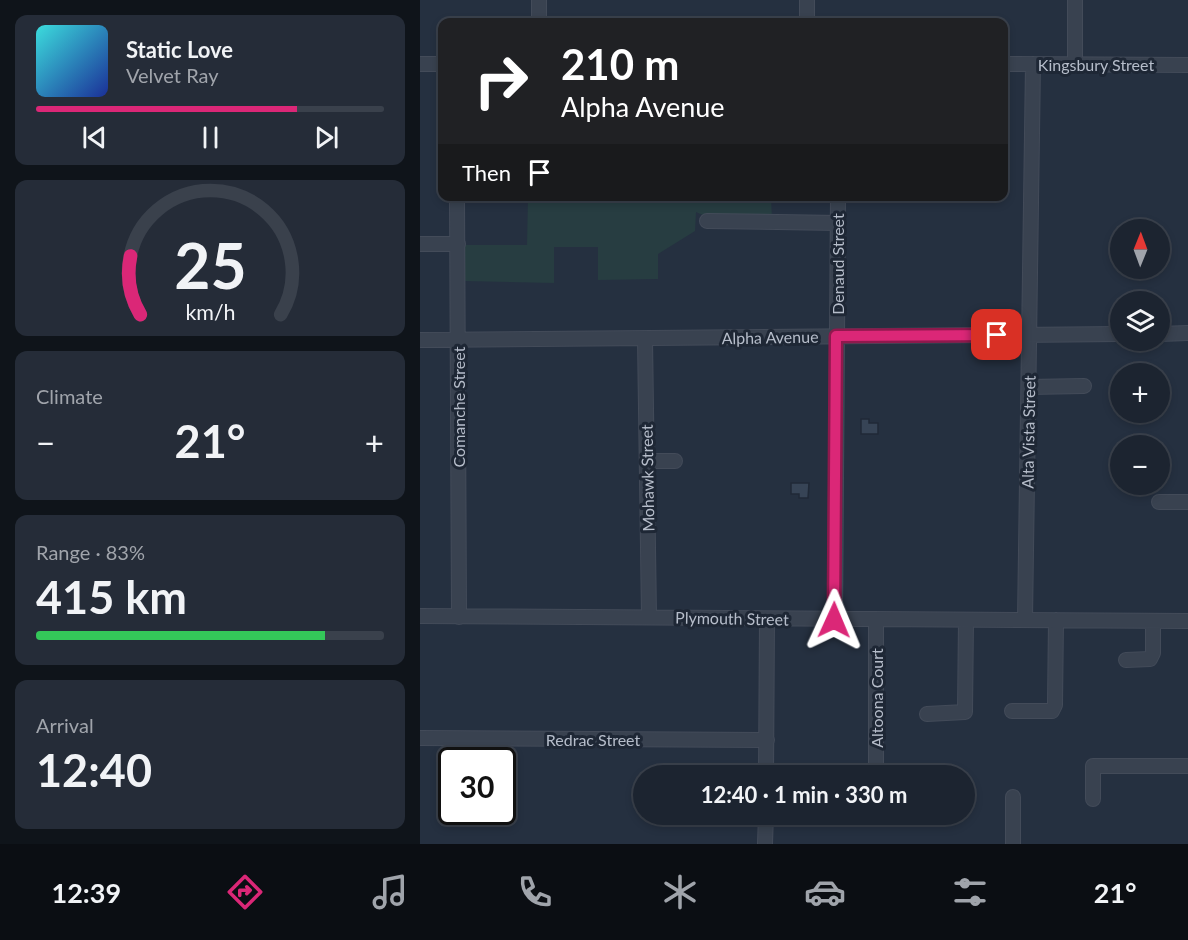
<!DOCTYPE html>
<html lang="en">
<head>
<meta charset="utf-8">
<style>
	:root { --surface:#1c2430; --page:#252c38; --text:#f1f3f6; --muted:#a0a4ab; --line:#3a414c; --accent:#db2777 }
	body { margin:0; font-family:Lato,sans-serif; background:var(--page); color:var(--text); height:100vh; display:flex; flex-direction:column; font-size:22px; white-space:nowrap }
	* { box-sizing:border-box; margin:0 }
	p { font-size:20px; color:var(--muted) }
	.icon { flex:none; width:33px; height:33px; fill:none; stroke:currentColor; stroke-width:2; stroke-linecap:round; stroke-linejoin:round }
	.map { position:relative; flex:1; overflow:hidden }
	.side { display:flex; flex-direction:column; gap:15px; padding:15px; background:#0f141a; width:420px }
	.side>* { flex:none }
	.guide { position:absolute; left:18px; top:18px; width:570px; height:183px; border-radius:12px; box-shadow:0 3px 9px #0003,0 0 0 2px var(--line); background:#202124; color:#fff; overflow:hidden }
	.needle { width:39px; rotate:1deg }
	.buttons { position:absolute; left:690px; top:219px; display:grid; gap:12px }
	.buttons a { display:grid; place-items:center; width:60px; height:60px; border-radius:50%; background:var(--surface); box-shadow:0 3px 9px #0003,0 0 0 2px var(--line); font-size:30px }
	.speed { position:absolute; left:18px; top:747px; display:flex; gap:12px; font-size:30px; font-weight:700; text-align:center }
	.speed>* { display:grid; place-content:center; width:78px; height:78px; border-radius:50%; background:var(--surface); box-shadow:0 3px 9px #0003,0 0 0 2px var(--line); line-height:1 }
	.speed .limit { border:3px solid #111; border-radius:9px; background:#fff; color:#111 }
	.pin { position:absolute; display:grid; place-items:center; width:51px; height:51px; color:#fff; margin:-26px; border-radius:12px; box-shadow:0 3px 9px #0006 }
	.me { position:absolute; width:66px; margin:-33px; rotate:1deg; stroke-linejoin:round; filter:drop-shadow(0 0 4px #0008) }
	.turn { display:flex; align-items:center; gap:21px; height:126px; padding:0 24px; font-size:27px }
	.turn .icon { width:78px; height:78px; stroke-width:2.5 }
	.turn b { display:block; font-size:42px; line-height:51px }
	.then { display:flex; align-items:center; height:57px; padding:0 24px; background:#0003; gap:12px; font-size:22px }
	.big { font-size:45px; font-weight:700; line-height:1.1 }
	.side .widget { flex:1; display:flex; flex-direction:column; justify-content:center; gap:9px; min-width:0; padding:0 21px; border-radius:12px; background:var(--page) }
	.side .dial { align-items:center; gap:0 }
	.dial svg { height:156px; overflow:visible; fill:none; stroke:var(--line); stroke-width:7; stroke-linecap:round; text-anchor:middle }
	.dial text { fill:var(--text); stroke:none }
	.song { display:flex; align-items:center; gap:18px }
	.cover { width:72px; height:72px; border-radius:9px; background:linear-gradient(135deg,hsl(180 70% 55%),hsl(230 70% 35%)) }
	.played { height:6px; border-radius:3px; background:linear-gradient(90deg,var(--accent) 75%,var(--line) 75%) }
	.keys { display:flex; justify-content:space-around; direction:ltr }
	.heat { display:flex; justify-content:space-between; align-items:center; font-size:33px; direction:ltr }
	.charge { height:9px; border-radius:4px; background:linear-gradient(90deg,#34c759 83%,var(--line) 0) }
	.trip { position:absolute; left:213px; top:765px; width:342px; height:60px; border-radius:30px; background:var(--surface); box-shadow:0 3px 9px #0003,0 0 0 2px var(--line); font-weight:700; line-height:60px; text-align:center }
	.tabs { display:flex; height:96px; justify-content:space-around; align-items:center; background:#0b0e13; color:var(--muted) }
	.tabs .icon { width:42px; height:42px }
	.tabs .active { color:var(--accent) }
	.tabs b { font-size:27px; color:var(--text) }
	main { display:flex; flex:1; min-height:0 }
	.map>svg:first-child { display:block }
</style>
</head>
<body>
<main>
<section class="side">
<div class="widget">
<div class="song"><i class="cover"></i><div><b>Static Love</b><p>Velvet Ray</p></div></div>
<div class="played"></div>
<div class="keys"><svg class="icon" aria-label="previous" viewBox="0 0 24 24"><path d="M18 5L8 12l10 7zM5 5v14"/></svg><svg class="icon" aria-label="pause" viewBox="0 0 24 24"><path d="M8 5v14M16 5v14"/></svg><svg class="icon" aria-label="next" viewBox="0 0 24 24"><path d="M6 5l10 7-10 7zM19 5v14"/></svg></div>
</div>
<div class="widget dial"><svg viewBox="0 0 100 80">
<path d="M14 69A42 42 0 1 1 86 69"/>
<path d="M14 69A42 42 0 0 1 9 39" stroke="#db2777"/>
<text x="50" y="56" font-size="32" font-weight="700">25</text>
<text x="50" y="72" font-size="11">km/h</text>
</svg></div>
<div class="widget"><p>Climate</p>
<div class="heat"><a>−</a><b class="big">21°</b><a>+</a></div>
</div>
<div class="widget"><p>Range · 83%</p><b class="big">415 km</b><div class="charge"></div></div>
<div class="widget"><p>Arrival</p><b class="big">12:40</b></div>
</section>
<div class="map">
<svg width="768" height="844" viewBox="0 0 768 844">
	<rect width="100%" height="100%" fill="#253040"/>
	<!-- green -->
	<path fill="#273d41" d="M 108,197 L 351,197 L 352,219 L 287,217 L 276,212 L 275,231 L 238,254 L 238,279 L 178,280 L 178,247 L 134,247 L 134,283 L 44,281 L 41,245 L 107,245 Z"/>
	<!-- building -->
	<path fill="#374456" stroke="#202937" stroke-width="1.5" d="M 441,419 L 449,419 L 449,423 L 458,423 L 458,434 L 441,434 Z
		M 371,483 L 389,483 L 388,498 L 379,498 L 379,494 L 371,494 Z"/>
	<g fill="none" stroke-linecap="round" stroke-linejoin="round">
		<!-- minor casing -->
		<g stroke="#434b59" stroke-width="16">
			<path id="minor" d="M 387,0 L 387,22
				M 119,22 L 119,0
				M 0,64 L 22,64
				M 584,64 L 768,65
				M 655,65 L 655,0
				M 37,196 L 39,617
				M 287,221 L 418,223
				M 0,244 L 38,244
				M 740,334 L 768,333
				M 225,339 L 229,617
				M 0,340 L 700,334
				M 609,387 L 664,386
				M 227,461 L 255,461
				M 739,502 L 768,502
				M 0,616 L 768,621
				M 415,620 L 418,196
				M 605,620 L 613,64
				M 706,660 L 730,659 L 733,653 L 733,621
				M 592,711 L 632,711 L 635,705 L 636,620
				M 507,714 L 545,712 L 546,620
				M 0,738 L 347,740
				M 346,776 L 347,619
				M 456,776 L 456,620
				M 673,799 L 673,766 L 768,766
				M 345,844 L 346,814
				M 593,844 L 593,797"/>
		</g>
		<!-- minor -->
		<use href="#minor" stroke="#394250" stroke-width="14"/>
	</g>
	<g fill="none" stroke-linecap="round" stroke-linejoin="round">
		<!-- route casing -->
		<g stroke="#8e194d" stroke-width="15">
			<path id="route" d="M 414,620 L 416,336 L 577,335"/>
		</g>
		<!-- route -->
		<use href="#route" stroke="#db2777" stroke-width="10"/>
	</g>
	<g text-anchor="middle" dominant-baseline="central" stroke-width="6" stroke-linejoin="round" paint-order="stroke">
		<!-- street labels -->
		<g font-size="16" fill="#b6bdca" stroke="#1e2735">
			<text x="676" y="64">Kingsbury Street</text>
			<text transform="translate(417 264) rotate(-90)">Denaud Street</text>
			<text transform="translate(350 337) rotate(-1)">Alpha Avenue</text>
			<text transform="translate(38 407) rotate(-90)">Comanche Street</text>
			<text transform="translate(608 432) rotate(-89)">Alta Vista Street</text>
			<text transform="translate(227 478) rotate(-91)">Mohawk Street</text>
			<text transform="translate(312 618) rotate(1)">Plymouth Street</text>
			<text transform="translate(456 698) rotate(-90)">Altoona Court</text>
			<text x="173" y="739">Redrac Street</text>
		</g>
	</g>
</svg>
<div class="buttons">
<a><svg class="needle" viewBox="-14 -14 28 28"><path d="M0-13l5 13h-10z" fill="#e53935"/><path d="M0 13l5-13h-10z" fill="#a0a4ab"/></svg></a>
<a><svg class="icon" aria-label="layers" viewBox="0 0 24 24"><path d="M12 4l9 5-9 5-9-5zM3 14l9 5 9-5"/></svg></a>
<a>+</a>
<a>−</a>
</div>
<div class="speed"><div class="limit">30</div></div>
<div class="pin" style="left:577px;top:335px;background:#d93025"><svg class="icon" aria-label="arrive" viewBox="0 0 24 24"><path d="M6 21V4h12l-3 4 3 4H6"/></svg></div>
<svg class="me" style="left:414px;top:620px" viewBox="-20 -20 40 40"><path d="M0-17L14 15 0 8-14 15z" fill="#db2777" stroke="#fff" stroke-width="4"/></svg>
<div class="trip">12:40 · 1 min · 330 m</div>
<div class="guide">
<div class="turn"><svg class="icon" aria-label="right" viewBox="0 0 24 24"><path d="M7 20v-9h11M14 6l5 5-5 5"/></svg><div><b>210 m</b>Alpha Avenue</div></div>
<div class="then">Then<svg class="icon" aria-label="arrive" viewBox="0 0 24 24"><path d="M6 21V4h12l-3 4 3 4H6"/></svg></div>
</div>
</div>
</main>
<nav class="tabs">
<b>12:39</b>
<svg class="icon active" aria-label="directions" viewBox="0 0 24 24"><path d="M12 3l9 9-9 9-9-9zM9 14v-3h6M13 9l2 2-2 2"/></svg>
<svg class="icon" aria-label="music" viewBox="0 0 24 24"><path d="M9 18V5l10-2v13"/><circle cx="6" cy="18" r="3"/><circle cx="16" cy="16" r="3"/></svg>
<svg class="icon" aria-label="phone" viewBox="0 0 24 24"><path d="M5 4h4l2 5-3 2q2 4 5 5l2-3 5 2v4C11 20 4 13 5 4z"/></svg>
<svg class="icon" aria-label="climate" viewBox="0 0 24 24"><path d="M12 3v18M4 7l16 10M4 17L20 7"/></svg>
<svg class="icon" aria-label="car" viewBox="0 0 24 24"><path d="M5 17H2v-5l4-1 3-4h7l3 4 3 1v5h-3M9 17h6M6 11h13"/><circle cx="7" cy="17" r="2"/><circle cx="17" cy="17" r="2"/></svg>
<svg class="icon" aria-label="filters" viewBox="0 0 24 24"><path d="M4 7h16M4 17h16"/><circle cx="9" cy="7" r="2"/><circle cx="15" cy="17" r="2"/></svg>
<b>21°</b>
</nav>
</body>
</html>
